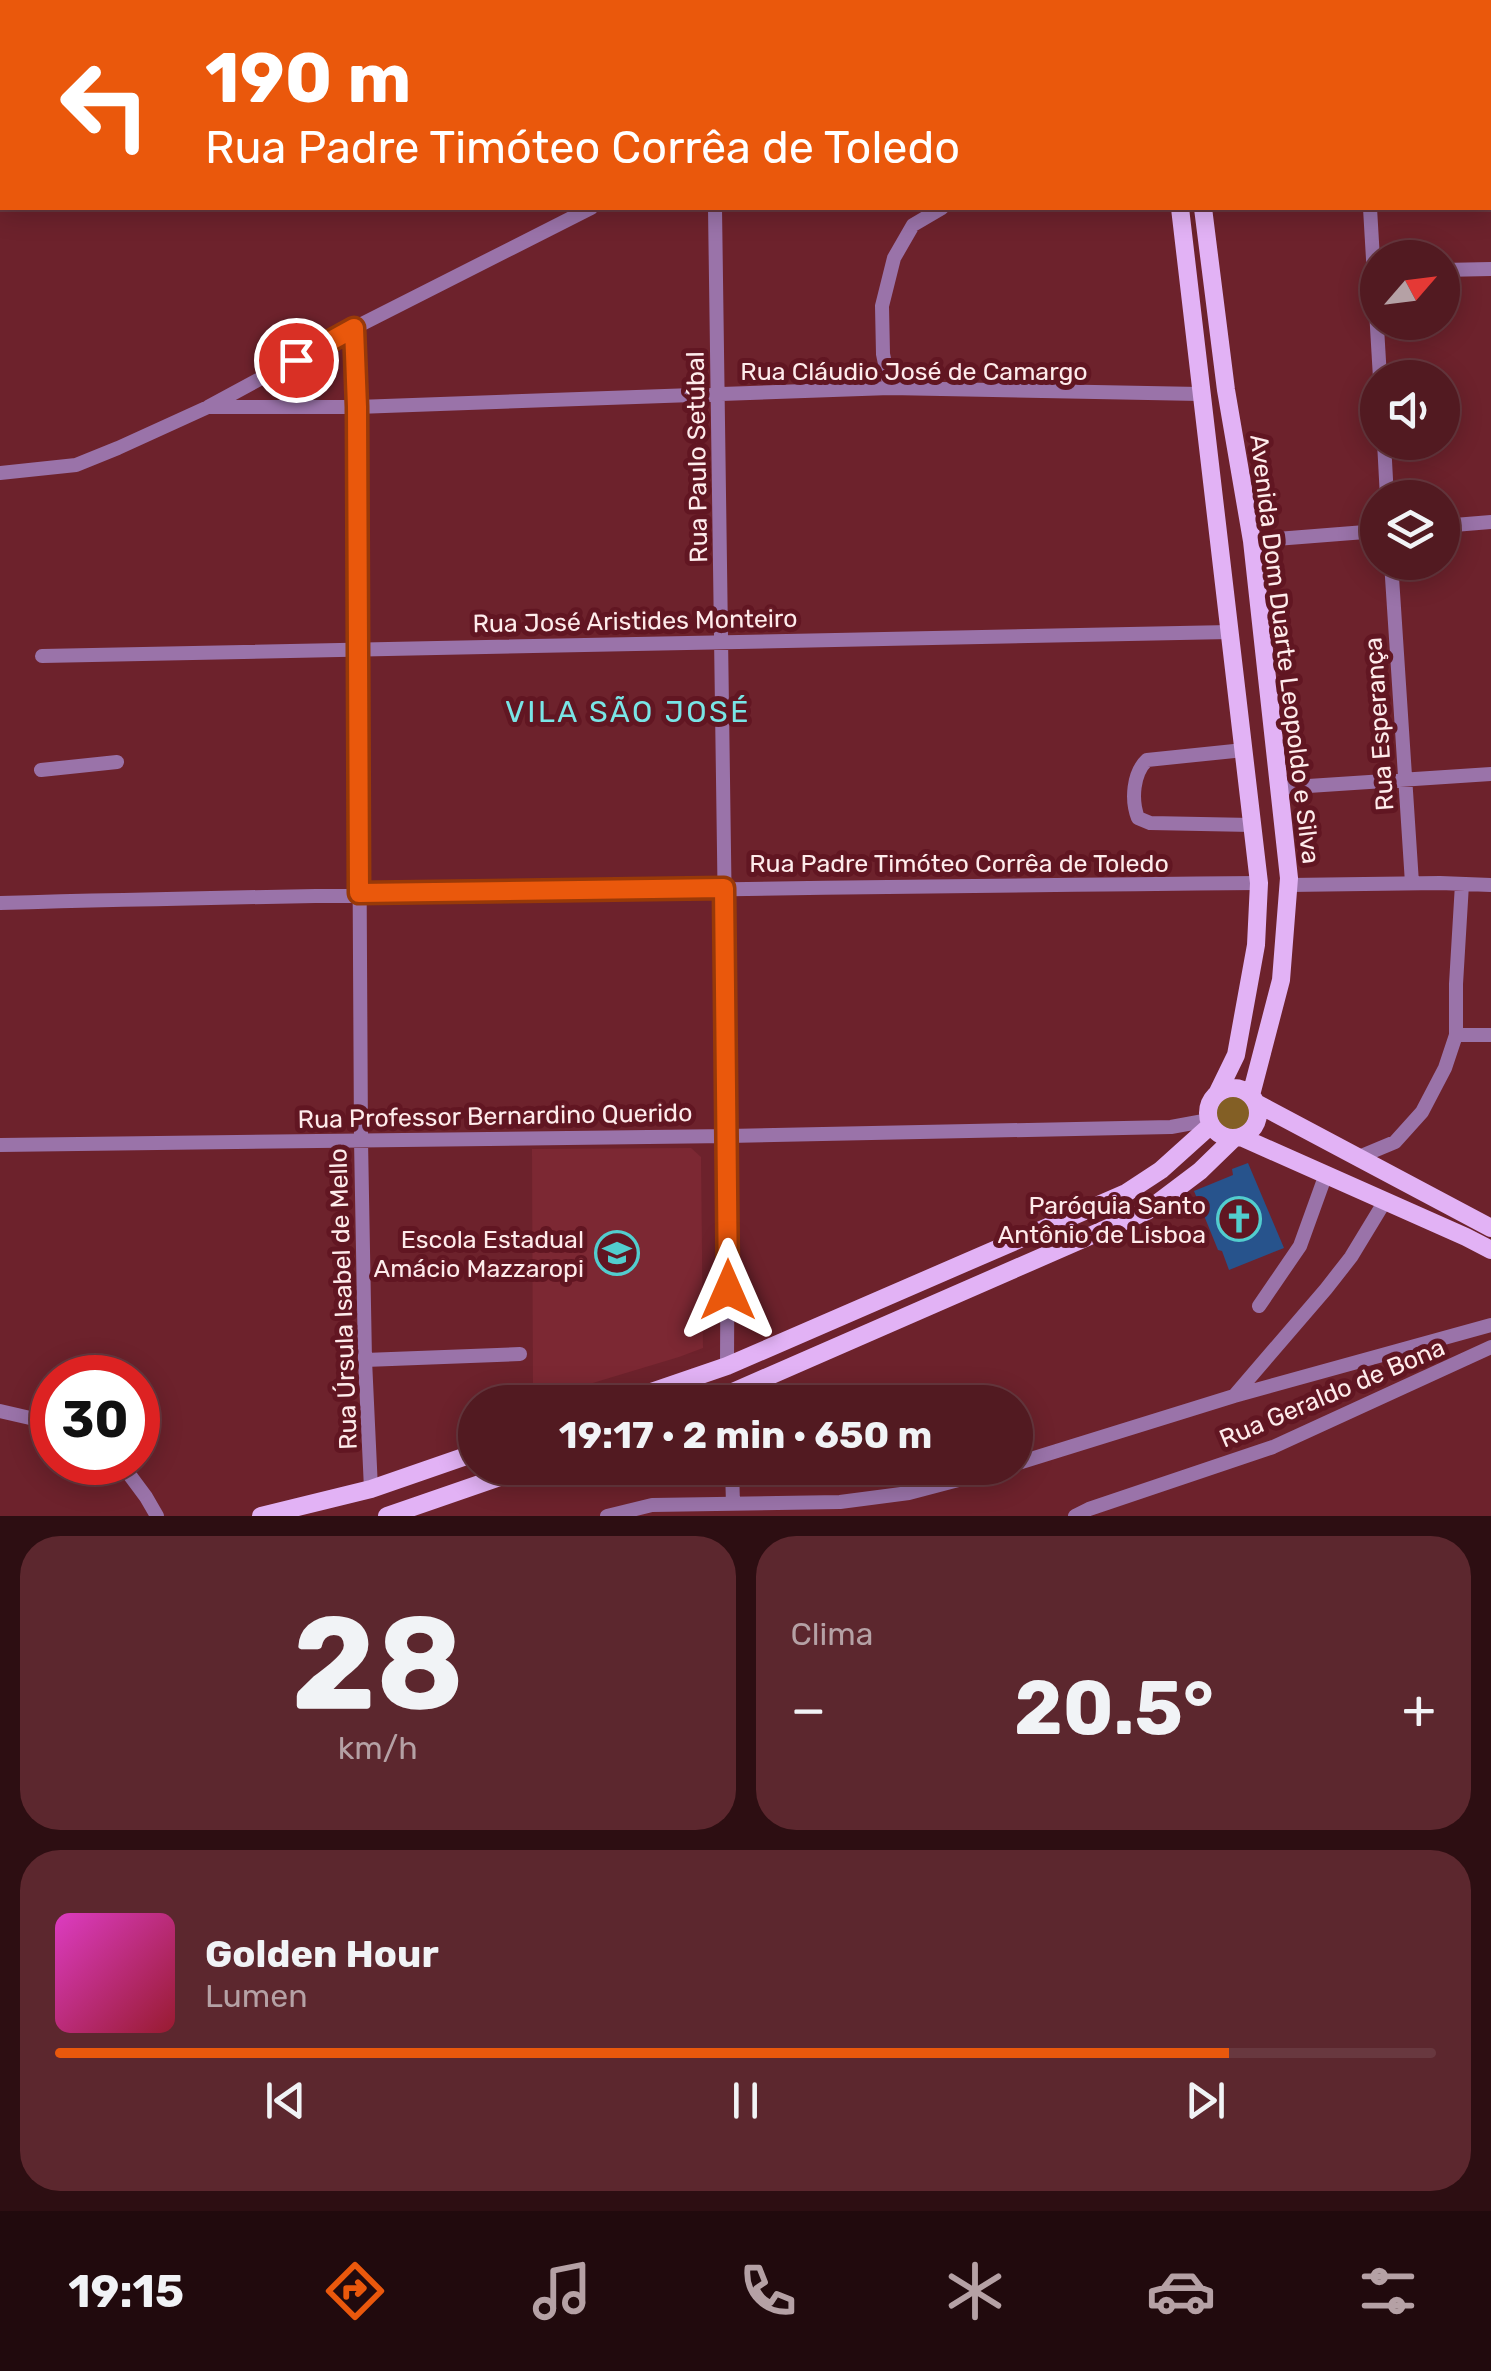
<!DOCTYPE html>
<html lang="pt">
<head>
<meta charset="utf-8">
<style>
	:root { --surface:#521a21; --page:#5c272e; --text:#f1f3f6; --muted:#b5a1a5; --line:#68383f; --accent:#ea580c }
	body { margin:0; font-family:Rubik,sans-serif; background:var(--page); color:var(--text); height:100vh; display:flex; flex-direction:column; font-size:38px; white-space:nowrap }
	* { box-sizing:border-box; margin:0 }
	p { font-size:32px; color:var(--muted) }
	.icon { flex:none; width:55px; height:55px; fill:none; stroke:currentColor; stroke-width:2; stroke-linecap:round; stroke-linejoin:round }
	.map { position:relative; height:1516px; overflow:hidden }
	.drawer { display:flex; flex-direction:column; gap:20px; padding:20px; background:#2d0e12; flex:1 }
	.drawer>* { flex:none }
	.guide { position:absolute; left:0px; top:0px; width:1492px; height:210px; box-shadow:0 5px 25px #0003,0 0 0 2px var(--line); background:#ea580c; color:#fff; overflow:hidden }
	.needle { width:65px; rotate:62deg }
	.controls { position:absolute; left:1360px; top:240px; display:grid; gap:20px }
	.controls a { display:grid; place-items:center; width:100px; height:100px; border-radius:50%; background:var(--surface); box-shadow:0 5px 25px #0003,0 0 0 2px var(--line); font-size:50px }
	.speed { position:absolute; left:30px; top:1355px; display:flex; gap:20px; font-size:50px; font-weight:700; text-align:center }
	.speed>* { display:grid; place-content:center; width:130px; height:130px; border-radius:50%; background:var(--surface); box-shadow:0 5px 25px #0003,0 0 0 2px var(--line); line-height:1 }
	.speed .limit { border:15px solid #d22; background:#fff; color:#111 }
	.pin { position:absolute; display:grid; place-items:center; width:85px; height:85px; color:#fff; margin:-42px; border:5px solid #fff; border-radius:50%; box-shadow:0 2px 10px #0007 }
	.me { position:absolute; width:110px; margin:-55px; rotate:0deg; stroke-linejoin:round; filter:drop-shadow(0 0 8px #0008) }
	.turn { display:flex; align-items:center; gap:35px; height:210px; padding:0 40px; font-size:45px }
	.turn .icon { width:130px; height:130px; stroke-width:2.5 }
	.turn b { display:block; font-size:70px; line-height:85px }
	.big { font-size:75px; font-weight:700; line-height:1.1 }
	.drawer .tile { flex:1; display:flex; flex-direction:column; justify-content:center; gap:15px; min-width:0; padding:0 35px; border-radius:40px; background:var(--page) }
	.drawer .dial { align-items:center; gap:0 }
	.dial b { font-size:130px; line-height:1 }
	.song { display:flex; align-items:center; gap:30px }
	.cover { width:120px; height:120px; border-radius:15px; background:linear-gradient(135deg,hsl(310 70% 55%),hsl(350 70% 35%)) }
	.played { height:10px; border-radius:5px; background:linear-gradient(90deg,var(--accent) 85%,var(--line) 85%) }
	.keys { display:flex; justify-content:space-around; direction:ltr }
	.heat { display:flex; justify-content:space-between; align-items:center; font-size:55px; direction:ltr }
	.drawer .tiles { flex:1; display:grid; gap:20px; grid-template-columns:1fr 1fr }
	.tile:last-child { grid-column:span 2 }
	.trip { position:absolute; left:458px; top:1385px; width:575px; height:100px; border-radius:50px; background:var(--surface); box-shadow:0 5px 25px #0003,0 0 0 2px var(--line); font-weight:700; line-height:100px; text-align:center }
	.menu { display:flex; height:160px; justify-content:space-around; align-items:center; background:#210a0d; color:var(--muted) }
	.menu .icon { width:70px; height:70px }
	.menu .current { color:var(--accent) }
	.menu b { font-size:45px; color:var(--text) }
	.map>svg:first-child { display:block }
</style>
</head>
<body>
<div class="map">
<svg width="1491" height="1516" viewBox="0 0 1491 1516">
	<rect width="100%" height="100%" fill="#6d222c"/>
	<!-- built -->
	<path fill="#7c2833" d="M 691,1148 L 701,1157 L 703,1348 L 679,1357 L 533,1401 L 532,1149 Z"/>
	<!-- green -->
	<path fill="#835f25" d="M1216 1113a18 18 0 1 1 36 0a18 18 0 1 1-36 0Z"/>
	<!-- forest -->
	<path fill="#976600" d="M 399,0 L 764,0 L 760,2 L 393,2 Z"/>
	<g fill="none" stroke-linecap="round" stroke-linejoin="round">
		<!-- river -->
		<path stroke="#420813" stroke-width="25" d="M 525,2 L 534,0
			M 0,174 L 2,174"/>
	</g>
	<!-- building -->
	<path fill="#27538c" d="M 1248,1163 L 1284,1248 L 1229,1270 L 1222,1251 L 1218,1250 L 1194,1191 L 1233,1175 L 1232,1169 Z"/>
	<g fill="none" stroke-linecap="round" stroke-linejoin="round">
		<!-- minor -->
		<path stroke="#9a73a9" stroke-width="14" d="M 1359,0 L 1359,2
			M 974,2 L 979,0
			M 1490,25 L 1491,25
			M 715,208 L 728,1136 L 727,1366
			M 1370,208 L 1380,378
			M 1442,270 L 1491,269
			M 354,328 L 357,407 L 361,1140 L 365,1360 L 371,1489
			M 890,388 L 883,354 L 882,306 L 894,258 L 913,225 L 942,208
			M 208,407 L 357,407 L 890,388 L 1200,394
			M 1384,442 L 1387,498
			M 0,473 L 76,465 L 118,448 L 208,407 L 354,328 L 591,208
			M 1442,526 L 1491,522
			M 1252,541 L 1378,531
			M 1391,562 L 1412,883
			M 42,656 L 1230,632
			M 1244,750 L 1147,760 C 1133,773 1131,800 1138,818 L 1150,823 L 1252,825
			M 41,770 L 117,762
			M 1278,788 L 1491,774
			M 1289,885 L 1440,883 L 1491,885
			M 0,903 C 420,892 839,887 1259,883
			M 1456,1035 L 1491,1035
			M 0,1145 L 728,1136 L 1171,1127 L 1209,1120
			M 1359,1157 L 1395,1142 L 1422,1112 L 1445,1068 L 1456,1035 L 1456,984 L 1462,884
			M 1259,1306 L 1300,1246 L 1326,1174
			M 365,1360 L 520,1354
			M 1234,1396 L 1326,1289 L 1351,1257 L 1385,1201
			M 0,1411 L 52,1423
			M 120,1462 L 146,1497 L 157,1516
			M 1015,1464 L 1234,1396 L 1491,1325
			M 732,1468 L 733,1504
			M 607,1516 L 652,1505 L 840,1502 L 909,1493 L 1004,1468
			M 1075,1516 L 1089,1509 L 1273,1447 L 1491,1347"/>
		<!-- major -->
		<path stroke="#e2b2f5" stroke-width="18" d="M 1158,0 L 1158,2
			M 1176,0 L 1177,2
			M 212,2 L 220,0
			M 306,2 L 314,0
			M 0,56 L 2,55
			M 0,85 L 2,85
			M 1180,208 L 1259,883 L 1256,945 L 1236,1055 L 1218,1092
			M 1203,208 L 1226,390 L 1252,541 L 1289,878 L 1281,980 L 1251,1095
			M1208 1113a25 25 0 1 1 50 0a25 25 0 1 1-50 0Z
			M 1256,1103 L 1491,1228
			M 1241,1137 L 1466,1237 L 1491,1250
			M 622,1402 L 727,1366 L 1126,1193 L 1161,1170 L 1211,1125
			M 710,1402 L 1147,1211 L 1200,1171 L 1234,1138
			M 261,1516 L 371,1489 L 475,1453
			M 387,1516 L 526,1468"/>
	</g>
	<g fill="none" stroke-linecap="round" stroke-linejoin="round">
		<!-- route casing -->
		<g stroke="#983908" stroke-width="25">
			<path id="route" d="M 296,360 L 354,328 L 357,407 L 359,893 L 724,888 L 728,1290"/>
		</g>
		<!-- route -->
		<use href="#route" stroke="#ea580c" stroke-width="18"/>
	</g>
	<!-- icons -->
	<defs>
		<g id="church-ring" transform="scale(2.25)"><circle r="9.5" fill="#611622" stroke="#52cdce" stroke-width="1.5"/><path d="M-1.2-6h2.4v3.5h3.3v2.4h-3.3V6h-2.4V-.1h-3.3v-2.4h3.3Z" fill="#52cdce"/></g>
		<g id="school-ring" transform="scale(2.25)"><circle r="9.5" fill="#611622" stroke="#52cdce" stroke-width="1.5"/><path d="M0-5L7-2L0 1L-7-2ZM-4 1L0 2.5L4 1V4Q0 6-4 4Z" fill="#52cdce"/></g>
	</defs>
	<g fill-rule="evenodd">
		<use href="#church-ring" x="1239" y="1219"/>
		<use href="#school-ring" x="617" y="1253"/>
	</g>
	<g text-anchor="middle" dominant-baseline="central" stroke-width="10" stroke-linejoin="round" paint-order="stroke">
		<!-- street labels -->
		<g font-size="25" fill="#feebeb" stroke="#611622">
			<text x="914" y="371">Rua Cláudio José de Camargo</text>
			<text transform="translate(697 457) rotate(-91)">Rua Paulo Setúbal</text>
			<text transform="translate(635 621) rotate(-1)">Rua José Aristides Monteiro</text>
			<text transform="translate(1285 649) rotate(83)">Avenida Dom Duarte Leopoldo e Silva</text>
			<text transform="translate(1379 724) rotate(-94)">Rua Esperança</text>
			<text x="959" y="863">Rua Padre Timóteo Corrêa de Toledo</text>
			<text transform="translate(495 1116) rotate(-1)">Rua Professor Bernardino Querido</text>
			<text transform="translate(343 1299) rotate(-92)">Rua Úrsula Isabel de Mello</text>
			<text transform="translate(1332 1393) rotate(-23)">Rua Geraldo de Bona</text>
		</g>
		<!-- poi labels -->
		<g font-size="25" fill="#feebeb" stroke="#611622" text-anchor="end">
			<text x="1206" y="1205">Paróquia Santo<tspan x="1206" dy="29">Antônio de Lisboa</tspan></text>
			<text x="584" y="1239">Escola Estadual<tspan x="584" dy="29">Amácio Mazzaropi</tspan></text>
		</g>
		<!-- quarter labels -->
		<g font-size="30" letter-spacing="2.5" fill="#79e5e6" stroke="#611622">
			<text x="628" y="712">VILA SÃO JOSÉ</text>
		</g>
	</g>
</svg>
<div class="controls">
<a><svg class="needle" viewBox="-14 -14 28 28"><path d="M0-13l5 13h-10z" fill="#e53935"/><path d="M0 13l5-13h-10z" fill="#b5a1a5"/></svg></a>
<a><svg class="icon" aria-label="sound" viewBox="0 0 24 24"><path d="M4 9h4l5-4v14l-5-4H4zM17 9q2 3 0 6"/></svg></a>
<a><svg class="icon" aria-label="layers" viewBox="0 0 24 24"><path d="M12 4l9 5-9 5-9-5zM3 14l9 5 9-5"/></svg></a>
</div>
<div class="speed"><div class="limit">30</div></div>
<div class="pin" style="left:296px;top:360px;background:#d93025"><svg class="icon" aria-label="arrive" viewBox="0 0 24 24"><path d="M6 21V4h12l-3 4 3 4H6"/></svg></div>
<svg class="me" style="left:728px;top:1290px" viewBox="-20 -20 40 40"><path d="M0-17L14 15 0 8-14 15z" fill="#ea580c" stroke="#fff" stroke-width="4"/></svg>
<div class="trip">19:17 · 2 min · 650 m</div>
<div class="guide">
<div class="turn"><svg class="icon" aria-label="left" viewBox="0 0 24 24"><path d="M17 20v-9H6M10 6l-5 5 5 5"/></svg><div><b>190 m</b>Rua Padre Timóteo Corrêa de Toledo</div></div>
</div>
</div>
<section class="drawer">
<div class="tiles">
<div class="tile dial"><b>28</b><p>km/h</p></div>
<div class="tile"><p>Clima</p>
<div class="heat"><a>−</a><b class="big">20.5°</b><a>+</a></div>
</div>
<div class="tile">
<div class="song"><i class="cover"></i><div><b>Golden Hour</b><p>Lumen</p></div></div>
<div class="played"></div>
<div class="keys"><svg class="icon" aria-label="previous" viewBox="0 0 24 24"><path d="M18 5L8 12l10 7zM5 5v14"/></svg><svg class="icon" aria-label="pause" viewBox="0 0 24 24"><path d="M8 5v14M16 5v14"/></svg><svg class="icon" aria-label="next" viewBox="0 0 24 24"><path d="M6 5l10 7-10 7zM19 5v14"/></svg></div>
</div>
</div>
</section>
<nav class="menu">
<b>19:15</b>
<svg class="icon current" aria-label="directions" viewBox="0 0 24 24"><path d="M12 3l9 9-9 9-9-9zM9 14v-3h6M13 9l2 2-2 2"/></svg>
<svg class="icon" aria-label="music" viewBox="0 0 24 24"><path d="M9 18V5l10-2v13"/><circle cx="6" cy="18" r="3"/><circle cx="16" cy="16" r="3"/></svg>
<svg class="icon" aria-label="phone" viewBox="0 0 24 24"><path d="M5 4h4l2 5-3 2q2 4 5 5l2-3 5 2v4C11 20 4 13 5 4z"/></svg>
<svg class="icon" aria-label="climate" viewBox="0 0 24 24"><path d="M12 3v18M4 7l16 10M4 17L20 7"/></svg>
<svg class="icon" aria-label="car" viewBox="0 0 24 24"><path d="M5 17H2v-5l4-1 3-4h7l3 4 3 1v5h-3M9 17h6M6 11h13"/><circle cx="7" cy="17" r="2"/><circle cx="17" cy="17" r="2"/></svg>
<svg class="icon" aria-label="filters" viewBox="0 0 24 24"><path d="M4 7h16M4 17h16"/><circle cx="9" cy="7" r="2"/><circle cx="15" cy="17" r="2"/></svg>
</nav>
</body>
</html>
